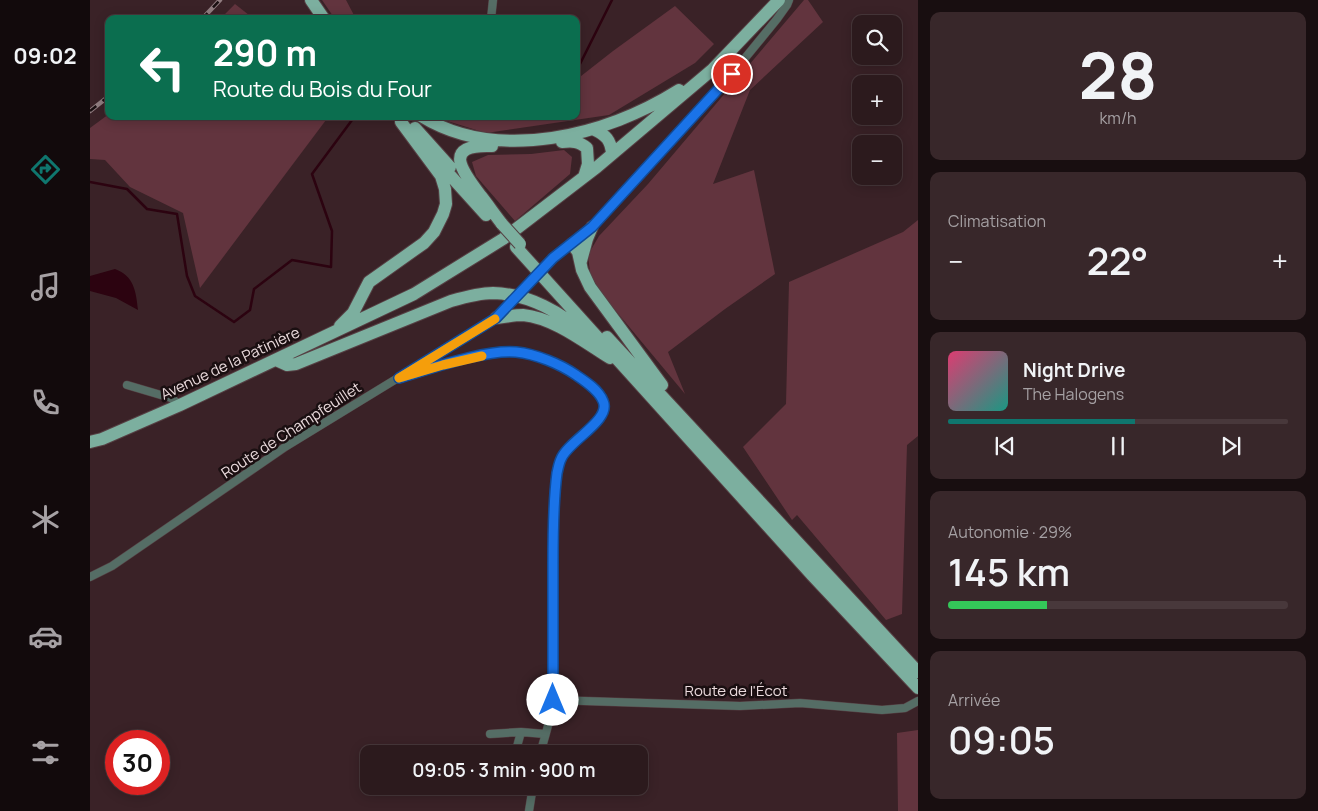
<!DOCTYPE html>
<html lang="fr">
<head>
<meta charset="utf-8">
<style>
	:root { --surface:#2c1a1d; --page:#38272a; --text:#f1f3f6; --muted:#a6a1a4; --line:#48383b; --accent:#0f766e }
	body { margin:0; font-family:Manrope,sans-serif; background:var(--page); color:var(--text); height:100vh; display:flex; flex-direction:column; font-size:19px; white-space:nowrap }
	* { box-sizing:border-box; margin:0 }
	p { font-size:16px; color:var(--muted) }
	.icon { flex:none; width:28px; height:28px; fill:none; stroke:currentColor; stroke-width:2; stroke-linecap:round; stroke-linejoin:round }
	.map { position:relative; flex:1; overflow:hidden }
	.sheet { display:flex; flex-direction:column; gap:12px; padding:12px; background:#180e10; width:400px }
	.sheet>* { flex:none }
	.hud { position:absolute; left:15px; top:15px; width:475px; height:105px; border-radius:10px; box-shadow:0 2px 12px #0003,0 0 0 1px var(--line); background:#0b6e4f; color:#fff; overflow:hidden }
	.controls { position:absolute; left:762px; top:15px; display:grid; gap:10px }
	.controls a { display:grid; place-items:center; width:50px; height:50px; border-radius:10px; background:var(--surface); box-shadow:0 2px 12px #0003,0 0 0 1px var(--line); font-size:25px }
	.speed { position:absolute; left:15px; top:730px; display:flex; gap:10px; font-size:25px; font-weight:700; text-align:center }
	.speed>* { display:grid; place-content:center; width:65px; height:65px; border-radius:50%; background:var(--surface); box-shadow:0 2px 12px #0003,0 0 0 1px var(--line); line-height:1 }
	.speed .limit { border:8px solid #d22; background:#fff; color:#111 }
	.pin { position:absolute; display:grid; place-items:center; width:42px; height:42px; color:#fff; margin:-21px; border:2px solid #fff; border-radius:50%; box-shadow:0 1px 5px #0007 }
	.me { position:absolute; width:55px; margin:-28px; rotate:0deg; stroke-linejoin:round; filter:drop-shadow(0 0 4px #0008) }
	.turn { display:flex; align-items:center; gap:18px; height:105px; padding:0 25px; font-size:22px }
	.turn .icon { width:65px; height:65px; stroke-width:2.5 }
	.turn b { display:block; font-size:35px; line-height:42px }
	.big { font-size:38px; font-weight:600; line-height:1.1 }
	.sheet .widget { flex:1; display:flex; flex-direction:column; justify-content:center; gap:8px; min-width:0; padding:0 18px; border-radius:10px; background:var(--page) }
	.sheet .dial { align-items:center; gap:0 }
	.dial b { font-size:65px; line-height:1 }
	.song { display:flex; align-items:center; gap:15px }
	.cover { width:60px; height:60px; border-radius:8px; background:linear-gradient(135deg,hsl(340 70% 55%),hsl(170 70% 35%)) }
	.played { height:5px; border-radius:2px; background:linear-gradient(90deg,var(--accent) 55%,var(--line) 55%) }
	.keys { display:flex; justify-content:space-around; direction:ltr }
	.heat { display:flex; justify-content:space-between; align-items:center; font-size:28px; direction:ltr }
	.charge { height:8px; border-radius:4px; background:linear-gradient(90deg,#34c759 29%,var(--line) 0) }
	.trip { position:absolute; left:270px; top:745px; width:288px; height:50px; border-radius:10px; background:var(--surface); box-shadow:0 2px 12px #0003,0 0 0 1px var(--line); font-weight:600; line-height:50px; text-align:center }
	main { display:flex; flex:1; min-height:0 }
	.tab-bar { display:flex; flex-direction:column; width:90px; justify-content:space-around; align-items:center; background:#120a0c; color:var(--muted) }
	.tab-bar .icon { width:35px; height:35px }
	.tab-bar .on { color:var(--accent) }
	.tab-bar b { font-size:22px; color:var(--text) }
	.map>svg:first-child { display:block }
</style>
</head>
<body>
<main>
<nav class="tab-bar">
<b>09:02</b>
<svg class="icon on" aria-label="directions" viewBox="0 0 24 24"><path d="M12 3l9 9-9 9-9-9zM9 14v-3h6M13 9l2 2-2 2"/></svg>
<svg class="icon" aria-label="music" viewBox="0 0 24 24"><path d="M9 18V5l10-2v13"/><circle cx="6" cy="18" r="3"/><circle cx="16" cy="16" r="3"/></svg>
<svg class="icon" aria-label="phone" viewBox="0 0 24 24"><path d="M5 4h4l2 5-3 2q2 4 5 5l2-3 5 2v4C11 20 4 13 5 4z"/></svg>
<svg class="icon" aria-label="climate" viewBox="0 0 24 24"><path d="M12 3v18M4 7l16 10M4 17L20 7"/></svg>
<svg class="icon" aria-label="car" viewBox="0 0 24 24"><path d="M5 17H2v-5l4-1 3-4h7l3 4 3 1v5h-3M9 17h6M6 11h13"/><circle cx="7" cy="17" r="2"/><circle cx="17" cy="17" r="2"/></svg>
<svg class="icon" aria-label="filters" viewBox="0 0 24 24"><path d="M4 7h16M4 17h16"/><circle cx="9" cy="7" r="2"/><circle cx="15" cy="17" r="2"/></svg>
</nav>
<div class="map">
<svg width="828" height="811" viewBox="0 0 828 811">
	<rect width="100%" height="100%" fill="#3a2227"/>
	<!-- green -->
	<path fill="#62343e" d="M 232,0 L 256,0 L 266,19 L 245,19 Z
		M 714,0 L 718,0 L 733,22 L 660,90 L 623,184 L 664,170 L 685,274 L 635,309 L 578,352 L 595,394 L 501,281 L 498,255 L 509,236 L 558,184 Z
		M 145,4 L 164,19 L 130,19 Z
		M 585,6 L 624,44 L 605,63 L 519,115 L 396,133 L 341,116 L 486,116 L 486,80 L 523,51 Z
		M 19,114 L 19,116 L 239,116 L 110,288 L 93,213 L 40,187 L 15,160 L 0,159 L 0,128 Z
		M 474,150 L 482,157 L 480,174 L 425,221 L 386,176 L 382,162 L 398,155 L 441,154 Z
		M 828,220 L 828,436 L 817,445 L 812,614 L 796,620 L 707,515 L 702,520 L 653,447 L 696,404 L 699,282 L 813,232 Z
		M 828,730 L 828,811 L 808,811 L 807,733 Z"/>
	<!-- water -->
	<path fill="#2c0310" d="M 25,269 C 44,276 46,291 48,310 L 26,298 L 0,291 L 0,276 Z"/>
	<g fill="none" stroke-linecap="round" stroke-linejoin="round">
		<!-- stream -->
		<path stroke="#2c0310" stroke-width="2.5" d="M 486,68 L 489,66 L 522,0
			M 0,182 L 37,189 L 57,209 L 87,214 L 97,276 L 105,296 L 144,322 L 160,310 L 164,289 L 202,260 L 241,267 L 242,231 L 222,174 L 265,116"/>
		<!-- minor casing -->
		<g stroke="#564044" stroke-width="9">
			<path id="minor" d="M 401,19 L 403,0
				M 463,258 L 502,227 L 642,74 L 687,19 L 697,5 L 699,0
				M 309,379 C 339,369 396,349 427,352 C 447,355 470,364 487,375 C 496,381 510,391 514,401 C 520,419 481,442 472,456 C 466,465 465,482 464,493 C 461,546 463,600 463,653 C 463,668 464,683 463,698 C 462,716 455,736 450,754
				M 37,385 L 81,398 L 90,405
				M 0,577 L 22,566 L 195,447 L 406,318 L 416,307
				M 463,700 L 650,706 L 710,703 L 792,710 L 815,708 L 828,701
				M 400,734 L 431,732
				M 425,754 L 431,732 L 455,734
				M 439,811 L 443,786"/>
		</g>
		<!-- primary casing -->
		<g stroke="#564044" stroke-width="14">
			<path id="primary" d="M 221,0 L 234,19
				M 331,116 C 409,164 517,135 589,90
				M 325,128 L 360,167
				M 503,129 C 516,135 521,140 522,154
				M 472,142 C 483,141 488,141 497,148 L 498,164 L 494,177
				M 402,146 C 351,144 372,171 391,196 C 398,205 405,215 412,224
				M 349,163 L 396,215
				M 482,244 L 488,252 L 492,270 L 500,287 L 572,385
				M 426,247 L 722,575 L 828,688
				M 491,261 L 497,239 L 502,227
				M 406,318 C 415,317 424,315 433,315 C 464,318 494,342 520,358
				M 250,326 L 263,313 L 279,282 L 334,243 L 344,232 L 353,214 L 356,204 L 355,189 L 351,176 L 311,122
				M 517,337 L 828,672
				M 186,360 L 197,365 L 206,364 L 361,301 C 375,297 389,293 403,293 C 438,294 472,312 497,336
				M 0,442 L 12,439 L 90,405 L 324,294 L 413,239 L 507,167 L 623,69 L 689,0"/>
		</g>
		<!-- minor -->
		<use href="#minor" stroke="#556d65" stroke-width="8"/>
		<!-- primary -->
		<use href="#primary" stroke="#7caf9f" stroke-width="12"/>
		<!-- rail casing -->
		<g stroke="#917d80" stroke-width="4.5">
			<path id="rail" d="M 112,19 L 130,0
				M 0,111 L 19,96"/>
		</g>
		<!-- rail -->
		<use href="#rail" stroke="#1a0f11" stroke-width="2.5" stroke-dasharray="8" stroke-linecap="butt"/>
		<!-- minor-bridge casing -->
		<g stroke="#564044" stroke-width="9" stroke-linecap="butt">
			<path id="minor-bridge" d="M 416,307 L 463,258"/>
		</g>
		<!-- primary-bridge casing -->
		<g stroke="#564044" stroke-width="14" stroke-linecap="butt">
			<path id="primary-bridge" d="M 412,224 L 430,244"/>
		</g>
		<!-- minor-bridge -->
		<use href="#minor-bridge" stroke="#556d65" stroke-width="8"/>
		<!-- primary-bridge -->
		<use href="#primary-bridge" stroke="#7caf9f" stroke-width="12"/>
	</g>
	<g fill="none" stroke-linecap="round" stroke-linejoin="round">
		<!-- route casing -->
		<g stroke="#114b97" stroke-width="12">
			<path id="route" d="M 463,700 C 463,655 463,609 463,564 C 463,534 463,503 467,473 C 468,469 469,463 471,459 C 478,441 522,420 513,401 C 509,390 495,381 486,375 C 470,364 446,354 426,352 C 395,349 340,369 309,378 L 406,318 L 463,258 L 502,227 L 642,74"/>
		</g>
		<!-- route -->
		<use href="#route" stroke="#1a73e8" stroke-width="9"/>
		<!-- slow -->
		<path stroke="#f59e0b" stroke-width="9" d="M 392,356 L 353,365 L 309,378 L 405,319"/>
	</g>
	<g text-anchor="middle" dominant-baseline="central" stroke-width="5" stroke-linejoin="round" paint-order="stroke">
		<!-- street labels -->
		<g font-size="15" fill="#ebdbdd" stroke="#1a0f11">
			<text transform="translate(140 363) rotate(-25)">Avenue de la Patinière</text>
			<text transform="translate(201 430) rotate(-33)">Route de Champfeuillet</text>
			<text x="646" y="690">Route de l'Écot</text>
		</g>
	</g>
</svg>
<div class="controls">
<a><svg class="icon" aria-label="search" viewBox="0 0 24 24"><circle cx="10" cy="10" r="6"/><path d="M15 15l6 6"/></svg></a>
<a>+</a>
<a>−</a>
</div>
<div class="speed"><div class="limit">30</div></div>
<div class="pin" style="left:642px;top:74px;background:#d93025"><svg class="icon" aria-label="arrive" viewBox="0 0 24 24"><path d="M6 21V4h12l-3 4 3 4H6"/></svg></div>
<svg class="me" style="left:463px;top:700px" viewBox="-20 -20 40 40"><circle r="19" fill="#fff"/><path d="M0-13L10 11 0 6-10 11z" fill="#1a73e8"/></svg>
<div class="trip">09:05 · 3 min · 900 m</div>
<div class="hud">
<div class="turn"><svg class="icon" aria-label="left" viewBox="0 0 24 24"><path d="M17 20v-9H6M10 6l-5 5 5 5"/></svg><div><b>290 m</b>Route du Bois du Four</div></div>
</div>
</div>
<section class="sheet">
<div class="widget dial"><b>28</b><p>km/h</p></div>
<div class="widget"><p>Climatisation</p>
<div class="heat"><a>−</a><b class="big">22°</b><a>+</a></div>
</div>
<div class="widget">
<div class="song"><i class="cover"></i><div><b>Night Drive</b><p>The Halogens</p></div></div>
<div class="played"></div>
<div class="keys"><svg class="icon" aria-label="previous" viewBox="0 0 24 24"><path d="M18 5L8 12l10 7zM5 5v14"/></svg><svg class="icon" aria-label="pause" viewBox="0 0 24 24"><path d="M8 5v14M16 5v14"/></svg><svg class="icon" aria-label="next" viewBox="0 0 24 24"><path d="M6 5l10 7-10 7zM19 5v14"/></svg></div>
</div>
<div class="widget"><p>Autonomie · 29%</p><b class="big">145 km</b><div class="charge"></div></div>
<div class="widget"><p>Arrivée</p><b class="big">09:05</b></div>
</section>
</main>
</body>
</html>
